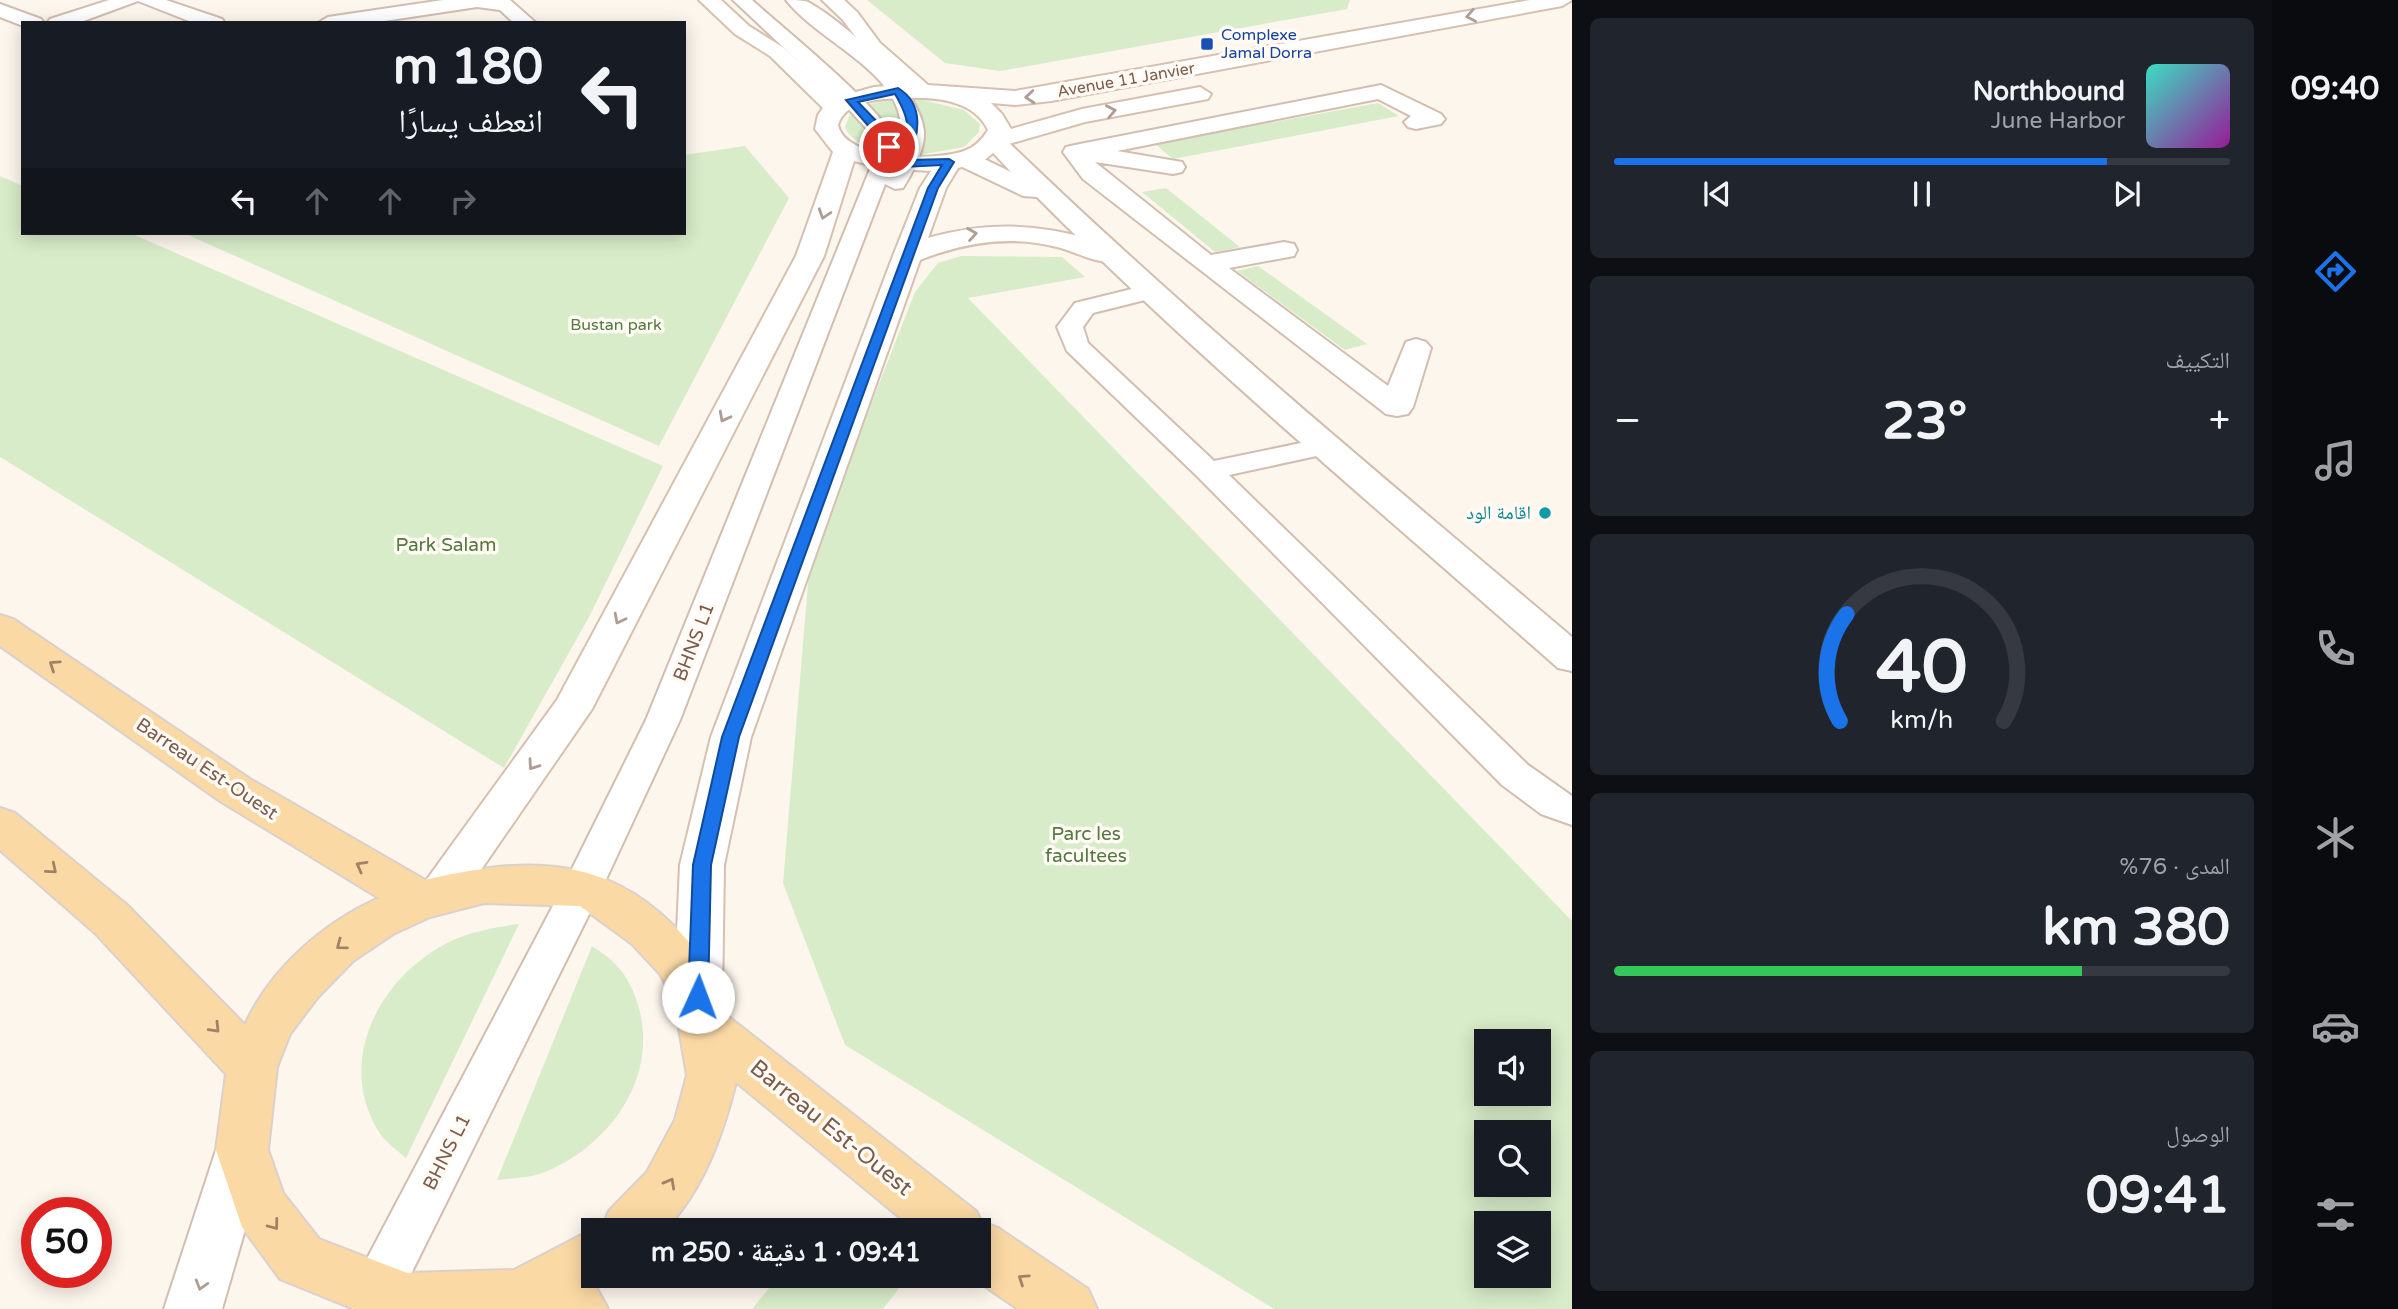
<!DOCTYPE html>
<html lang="ar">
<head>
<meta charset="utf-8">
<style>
	:root { --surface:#171b24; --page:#20242c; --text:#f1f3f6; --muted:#9ea1a6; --line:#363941; --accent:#1a73e8 }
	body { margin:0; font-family:"Varela Round","Noto Naskh Arabic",sans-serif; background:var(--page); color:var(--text); direction:rtl; height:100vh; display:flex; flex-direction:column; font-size:26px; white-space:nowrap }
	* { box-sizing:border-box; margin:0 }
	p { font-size:23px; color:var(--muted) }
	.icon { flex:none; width:38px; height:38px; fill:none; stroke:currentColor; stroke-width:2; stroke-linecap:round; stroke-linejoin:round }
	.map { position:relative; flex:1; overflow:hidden; direction:ltr }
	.sheet { display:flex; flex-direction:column; gap:18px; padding:18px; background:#0d0f14; width:700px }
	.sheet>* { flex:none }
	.banner { position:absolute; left:21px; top:21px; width:665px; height:214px; border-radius:0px; box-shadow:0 4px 18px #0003; direction:rtl; background:#171b24; color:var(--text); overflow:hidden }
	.buttons { position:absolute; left:1474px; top:1029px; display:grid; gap:14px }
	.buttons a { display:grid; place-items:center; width:77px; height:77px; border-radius:0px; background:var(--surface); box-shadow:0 4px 18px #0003; font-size:35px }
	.speed { position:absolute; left:21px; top:1197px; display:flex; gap:14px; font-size:35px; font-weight:700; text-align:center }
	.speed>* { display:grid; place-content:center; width:91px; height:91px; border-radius:50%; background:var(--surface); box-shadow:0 4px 18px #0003; line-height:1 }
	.speed .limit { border:10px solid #d22; background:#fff; color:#111 }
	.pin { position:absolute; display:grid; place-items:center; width:60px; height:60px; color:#fff; margin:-30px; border:4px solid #fff; border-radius:50%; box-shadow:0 2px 7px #0007 }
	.me { position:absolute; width:77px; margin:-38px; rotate:2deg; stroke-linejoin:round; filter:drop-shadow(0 0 5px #0008) }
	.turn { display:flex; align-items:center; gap:24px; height:147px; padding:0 28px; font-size:32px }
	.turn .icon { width:91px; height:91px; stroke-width:2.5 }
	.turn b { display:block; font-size:49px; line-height:60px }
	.lanes { display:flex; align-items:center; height:66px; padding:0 28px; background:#0003; justify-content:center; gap:35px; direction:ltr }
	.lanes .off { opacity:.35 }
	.big { font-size:52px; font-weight:800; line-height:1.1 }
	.sheet .widget { flex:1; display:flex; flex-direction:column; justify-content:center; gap:10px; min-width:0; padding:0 24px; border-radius:10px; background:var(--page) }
	.sheet .dial { align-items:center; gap:0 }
	.dial svg { height:182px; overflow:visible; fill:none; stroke:var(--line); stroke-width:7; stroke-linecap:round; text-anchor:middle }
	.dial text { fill:var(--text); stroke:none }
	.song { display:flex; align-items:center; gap:21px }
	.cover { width:84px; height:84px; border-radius:10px; background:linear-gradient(135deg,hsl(170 70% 55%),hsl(300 70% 35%)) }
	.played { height:7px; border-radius:4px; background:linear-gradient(90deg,var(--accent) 80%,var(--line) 80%) }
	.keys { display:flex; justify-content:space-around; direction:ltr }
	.heat { display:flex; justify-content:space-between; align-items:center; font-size:38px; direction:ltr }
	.charge { height:10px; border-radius:5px; background:linear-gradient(90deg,#34c759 76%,var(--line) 0) }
	.trip { position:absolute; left:581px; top:1218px; width:410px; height:70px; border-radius:0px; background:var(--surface); box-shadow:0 4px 18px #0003; font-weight:800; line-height:70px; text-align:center; direction:rtl }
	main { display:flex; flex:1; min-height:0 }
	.menu { display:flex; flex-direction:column; width:126px; justify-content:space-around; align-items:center; background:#090b0e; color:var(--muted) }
	.menu .icon { width:49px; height:49px }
	.menu .current { color:var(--accent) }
	.menu b { font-size:32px; color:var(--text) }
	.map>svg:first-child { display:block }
</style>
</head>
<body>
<main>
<nav class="menu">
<b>09:40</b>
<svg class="icon current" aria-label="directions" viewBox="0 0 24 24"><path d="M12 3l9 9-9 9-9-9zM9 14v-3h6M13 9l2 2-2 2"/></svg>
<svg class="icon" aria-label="music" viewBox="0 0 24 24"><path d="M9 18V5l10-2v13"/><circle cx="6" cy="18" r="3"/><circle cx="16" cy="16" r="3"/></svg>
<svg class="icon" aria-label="phone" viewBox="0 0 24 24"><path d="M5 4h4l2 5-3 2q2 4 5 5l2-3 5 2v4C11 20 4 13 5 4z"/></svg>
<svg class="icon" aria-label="climate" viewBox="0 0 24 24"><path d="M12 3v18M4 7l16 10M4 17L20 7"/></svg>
<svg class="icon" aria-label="car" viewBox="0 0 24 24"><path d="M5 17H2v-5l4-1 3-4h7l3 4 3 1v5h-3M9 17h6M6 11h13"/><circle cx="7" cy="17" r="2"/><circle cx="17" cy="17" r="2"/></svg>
<svg class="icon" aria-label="filters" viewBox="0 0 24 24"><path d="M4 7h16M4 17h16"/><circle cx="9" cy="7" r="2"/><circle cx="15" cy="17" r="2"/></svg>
</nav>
<section class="sheet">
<div class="widget">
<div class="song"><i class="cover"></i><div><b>Northbound</b><p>June Harbor</p></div></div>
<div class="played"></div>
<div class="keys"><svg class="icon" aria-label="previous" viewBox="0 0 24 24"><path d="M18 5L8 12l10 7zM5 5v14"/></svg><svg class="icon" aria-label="pause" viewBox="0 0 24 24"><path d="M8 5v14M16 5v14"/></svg><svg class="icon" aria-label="next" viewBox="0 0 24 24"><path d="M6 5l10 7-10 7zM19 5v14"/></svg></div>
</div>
<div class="widget"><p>التكييف</p>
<div class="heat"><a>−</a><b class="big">23°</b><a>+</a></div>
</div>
<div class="widget dial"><svg viewBox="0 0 100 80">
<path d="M14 69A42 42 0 1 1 86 69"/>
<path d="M14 69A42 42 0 0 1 17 22" stroke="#1a73e8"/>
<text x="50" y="56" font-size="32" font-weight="700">40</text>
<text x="50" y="72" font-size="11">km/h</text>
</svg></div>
<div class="widget"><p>المدى · 76%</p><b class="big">380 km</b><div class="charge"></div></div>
<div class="widget"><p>الوصول</p><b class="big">09:41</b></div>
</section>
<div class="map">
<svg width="1572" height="1309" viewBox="0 0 1572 1309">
	<rect width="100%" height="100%" fill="#fdf6ec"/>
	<!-- green -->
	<path fill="#d8ecc9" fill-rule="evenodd" d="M 867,0 L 1350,0 L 1347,9 L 1000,71 L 945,63 Z
		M 914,98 L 964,110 L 980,124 L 979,132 L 964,147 L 919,155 C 927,133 924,118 914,98 Z
		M 896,99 L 904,136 L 896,136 L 865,105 Z
		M 1378,103 L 1399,116 L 1173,159 L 1155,144 Z
		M 850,114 L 872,131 L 880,150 C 865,147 851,141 845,127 Z
		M 745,146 L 789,198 L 659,446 L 186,234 L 684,233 L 684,155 Z
		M 0,176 L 23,186 L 23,233 L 130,233 L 663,466 L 589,617 L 504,768 L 0,457 Z
		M 1166,188 L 1240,247 L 1215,252 L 1142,192 Z
		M 961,256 L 1062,257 L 1085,277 L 968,298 L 1572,921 L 1572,1309 L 1274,1309 L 845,1045 L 783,883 L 810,560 L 915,292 L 938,263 ZM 1486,1041 L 1538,1041 L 1538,1094 L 1486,1094 ZM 1486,1132 L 1538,1132 L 1538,1185 L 1486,1185 ZM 1486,1223 L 1538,1223 L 1538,1276 L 1486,1276 Z
		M 1258,266 L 1367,344 L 1345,350 L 1237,271 Z
		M 519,924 L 406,1158 C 397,1150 385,1142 379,1132 C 334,1060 381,975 451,941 C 473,931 496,927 519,924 Z
		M 592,946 C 601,952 610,958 617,966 C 628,977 635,994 639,1008 C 658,1079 609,1146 545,1172 C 531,1178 512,1178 497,1180 Z
		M 779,1276 L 890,1276 L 900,1287 L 883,1309 L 752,1309 Z"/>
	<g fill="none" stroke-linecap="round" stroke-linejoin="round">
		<!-- lane casing -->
		<g stroke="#d1beb0" stroke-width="4">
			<path id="lane" d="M 733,0 L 752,0 C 786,31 885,109 899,147 L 892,166 C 933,81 827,52 786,0 C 793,0 802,0 808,2 C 843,21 922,90 924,132 C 925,149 912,174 903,188 L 895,189 L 885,184 L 680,720 L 602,888 L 402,1292 L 402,1309 L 352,1309 L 353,1289 L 360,1272 L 566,881 L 646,720 L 879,147 L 875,138 L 844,104 Z
				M 1152,284 L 1161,286 L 1164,291 L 1161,296 L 1093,313 L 1083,327 L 1088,343 L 1214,461 L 1325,438 L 1335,440 L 1339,446 L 1335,452 L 1229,475 L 1528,765 L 1572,796 L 1572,825 L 1541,814 L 1502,785 L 1198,477 L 1067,351 L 1057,327 L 1075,303 Z"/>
		</g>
		<!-- street casing -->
		<g stroke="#d1beb0" stroke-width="4">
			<path id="street" d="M 109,0 L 166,0 L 222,19 L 225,23 L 194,23 L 138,1 L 78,23 L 47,23 L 50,19 Z
				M 443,0 L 510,0 L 536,23 L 514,23 L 500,10 L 477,7 L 371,23 L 318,23 L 328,17 Z
				M 0,4 L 41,19 L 44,23 L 23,23 L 23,26 L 0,17 Z
				M 1381,85 L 1441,114 L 1445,119 L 1441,124 L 1416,129 L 1408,127 L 1404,122 L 1411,116 L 1378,99 L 1117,151 L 1182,162 L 1185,167 L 1182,172 L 1173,174 L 1095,162 L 1211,255 L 1284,242 L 1294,244 L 1297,250 L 1294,256 L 1229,268 L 1388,386 L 1406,342 L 1416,339 L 1426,342 L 1431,348 L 1413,407 L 1408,414 L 1397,416 L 1386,414 L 1083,179 L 1063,152 L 1066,147 L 1075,145 Z
				M 995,135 L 1003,137 C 1185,313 1379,474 1572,637 L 1572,671 L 1558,668 C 1383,513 1202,363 1037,197 L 1023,196 L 956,164 L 953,159 L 956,154 L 974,154 L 1011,172 L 983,142 L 987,137 Z
				M 242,1125 L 261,1132 L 268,1150 L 222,1309 L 164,1309 L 216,1150 L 223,1132 Z"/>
		</g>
		<!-- secondary casing -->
		<g stroke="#d6c0b0" stroke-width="4">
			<path id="secondary" d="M 699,0 L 721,0 L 749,26 L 784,48 L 838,97 L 874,87 L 901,85 L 866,51 L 843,20 L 822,0 L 844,0 L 857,12 L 880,43 L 928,85 L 1015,91 L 1530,0 L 1572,0 L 1562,6 L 1051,101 L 1015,105 L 991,103 L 1002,114 L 1011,129 L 1082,109 L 1200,87 L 1211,94 L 1208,99 L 1085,122 L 1002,146 L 983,161 L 958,168 L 946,188 L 928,238 C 984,222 1033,223 1090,239 C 1101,242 1117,245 1124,255 L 1120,261 C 1099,266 1077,252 1057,247 C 1010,235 965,242 920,260 L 751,737 L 724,865 L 722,997 L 715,1012 L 698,1018 L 681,1012 L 674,997 L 680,865 L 711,737 L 893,256 L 920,188 L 931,171 L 882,168 L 854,161 L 824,256 L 592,709 L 456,906 L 440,912 L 424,906 L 417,893 L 557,700 L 796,256 L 833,152 L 815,129 L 818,115 L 823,108 L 770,56 L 735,34 ZM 900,98 C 931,97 973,98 988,130 C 982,140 975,147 964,151 C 937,161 845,161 838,125 C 845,101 878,99 900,98 Z"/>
		</g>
		<!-- primary casing -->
		<g stroke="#dad1cd" stroke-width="4">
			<path id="primary" d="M 0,615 L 13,619 L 250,779 L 425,880 C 521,858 601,852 675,927 C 699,951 719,980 725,1014 L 976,1211 L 981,1221 L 998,1228 L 1088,1289 L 1097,1309 L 1018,1309 L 970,1276 L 978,1276 L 978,1230 L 915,1230 L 736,1082 C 723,1135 703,1190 665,1230 L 601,1230 L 609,1211 L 647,1172 L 675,1120 L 687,1075 L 674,1000 L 660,974 L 632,944 L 580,906 L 484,903 L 430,917 L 393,934 L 353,961 L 318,997 L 290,1034 L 277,1067 L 268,1150 L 283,1193 L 319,1239 L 407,1273 L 514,1270 L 593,1229 L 596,1230 L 593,1230 L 593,1276 L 613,1276 L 596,1287 L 608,1309 L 354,1309 L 280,1279 L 242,1227 L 216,1150 L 226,1074 L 95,933 L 0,850 L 0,808 L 15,813 L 127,905 L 245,1025 C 270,969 323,923 379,898 L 220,801 L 0,646 Z"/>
		</g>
		<!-- lane -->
		<use href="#lane" fill="#fff" fill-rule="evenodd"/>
		<!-- street -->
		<use href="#street" fill="#fff" fill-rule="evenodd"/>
		<!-- secondary -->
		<use href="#secondary" fill="#fff" fill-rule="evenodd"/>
		<!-- primary -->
		<use href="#primary" fill="#fbd9a5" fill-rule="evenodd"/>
	</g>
	<!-- one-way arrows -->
	<defs><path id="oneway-chevron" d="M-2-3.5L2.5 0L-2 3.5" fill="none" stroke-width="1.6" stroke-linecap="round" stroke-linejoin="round" transform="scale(1.75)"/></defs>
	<g stroke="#af9d94">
		<use href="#oneway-chevron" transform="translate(1471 16) rotate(169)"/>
		<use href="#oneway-chevron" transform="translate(1030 97) rotate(175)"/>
		<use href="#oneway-chevron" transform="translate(1111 111) rotate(-11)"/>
		<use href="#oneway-chevron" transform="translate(824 214) rotate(108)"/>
		<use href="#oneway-chevron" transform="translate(972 234) rotate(-9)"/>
		<use href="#oneway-chevron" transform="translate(724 417) rotate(118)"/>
		<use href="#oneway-chevron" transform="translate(619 619) rotate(117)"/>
		<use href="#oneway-chevron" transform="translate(533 765) rotate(125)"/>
		<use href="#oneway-chevron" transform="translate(201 1285) rotate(107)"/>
	</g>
	<g stroke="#a18267">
		<use href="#oneway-chevron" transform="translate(54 665) rotate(-146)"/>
		<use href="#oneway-chevron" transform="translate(361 866) rotate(-151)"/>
		<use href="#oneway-chevron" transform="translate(52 869) rotate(40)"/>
		<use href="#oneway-chevron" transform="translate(341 945) rotate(143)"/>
		<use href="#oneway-chevron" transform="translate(215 1028) rotate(46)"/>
		<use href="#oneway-chevron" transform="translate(670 1183) rotate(-61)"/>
		<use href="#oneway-chevron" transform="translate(274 1225) rotate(53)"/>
		<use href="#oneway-chevron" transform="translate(1023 1279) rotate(-146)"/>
	</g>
	<!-- route -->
	<path fill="#1a73e8" stroke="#114b97" stroke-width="2" d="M 898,88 C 926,105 918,136 909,160 L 949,159 L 954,162 L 938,188 L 739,737 L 711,865 L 708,997 L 705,1003 L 698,1006 L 691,1003 L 688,997 L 693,865 L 722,737 L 928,188 L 942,165 L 902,167 L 897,164 C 909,132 913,124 895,94 L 858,102 L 889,134 L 894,147 L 889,150 L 846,100 Z"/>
	<!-- markers -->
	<rect fill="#1a4fb4" stroke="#fffaf3" stroke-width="2.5" x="1200" y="37" width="14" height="14" rx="3.5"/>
	<circle fill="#0f9aa8" stroke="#fffaf3" stroke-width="2.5" cx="1545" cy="513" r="7"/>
	<g text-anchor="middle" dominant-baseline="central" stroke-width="7" stroke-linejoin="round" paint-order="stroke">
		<!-- far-transit labels -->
		<g font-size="16" fill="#164399" stroke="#fffaf3" text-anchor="start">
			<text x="1221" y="35">Complexe<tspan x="1221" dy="18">Jamal Dorra</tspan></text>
		</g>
		<!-- far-street labels -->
		<g font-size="16" fill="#7a5c4d" stroke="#fffaf3">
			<text transform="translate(1126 80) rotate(-10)">Avenue 11 Janvier</text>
		</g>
		<!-- far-park labels -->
		<g font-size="16" fill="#537a41" stroke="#fffaf3">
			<text x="616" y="325">Bustan park</text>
		</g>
		<!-- culture labels -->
		<g font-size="19" fill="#0d838f" stroke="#fffaf3" text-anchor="end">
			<text x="1531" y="513">اقامة الود</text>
		</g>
		<!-- park labels -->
		<g font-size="19" fill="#537a41" stroke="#fffaf3">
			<text x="446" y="545">Park Salam</text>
			<text x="1086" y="834">Parc les<tspan x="1086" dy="22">facultees</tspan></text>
		</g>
		<!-- street labels -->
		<g font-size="19" fill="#7a5c4d" stroke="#fffaf3">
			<text transform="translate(694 642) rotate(-69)">BHNS L1</text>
			<text transform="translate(207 769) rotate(34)">Barreau Est-Ouest</text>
			<text transform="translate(447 1152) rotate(-63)">BHNS L1</text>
		</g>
		<!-- near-street labels -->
		<g font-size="23" fill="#7a5c4d" stroke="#fffaf3">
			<text transform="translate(831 1128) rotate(39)">Barreau Est-Ouest</text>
		</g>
	</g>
</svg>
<div class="buttons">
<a><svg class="icon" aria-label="sound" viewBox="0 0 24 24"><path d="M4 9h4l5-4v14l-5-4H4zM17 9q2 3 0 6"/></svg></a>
<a><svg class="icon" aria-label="search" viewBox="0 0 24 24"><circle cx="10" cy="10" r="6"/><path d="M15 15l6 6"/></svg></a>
<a><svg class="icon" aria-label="layers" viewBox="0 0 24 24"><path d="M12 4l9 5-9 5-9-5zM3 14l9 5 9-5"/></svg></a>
</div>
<div class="speed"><div class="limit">50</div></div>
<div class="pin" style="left:889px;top:147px;background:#d93025"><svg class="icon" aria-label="arrive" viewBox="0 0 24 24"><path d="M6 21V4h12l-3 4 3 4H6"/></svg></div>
<svg class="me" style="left:698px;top:997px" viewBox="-20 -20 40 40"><circle r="19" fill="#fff"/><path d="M0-13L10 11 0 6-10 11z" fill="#1a73e8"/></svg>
<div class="trip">09:41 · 1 دقيقة · 250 m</div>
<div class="banner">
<div class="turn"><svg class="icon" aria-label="left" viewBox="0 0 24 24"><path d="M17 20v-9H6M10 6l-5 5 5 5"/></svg><div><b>180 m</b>انعطف يسارًا</div></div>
<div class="lanes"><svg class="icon" aria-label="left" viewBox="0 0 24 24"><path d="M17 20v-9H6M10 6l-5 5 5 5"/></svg><svg class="icon off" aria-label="ahead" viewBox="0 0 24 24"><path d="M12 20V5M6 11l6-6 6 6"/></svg><svg class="icon off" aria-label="ahead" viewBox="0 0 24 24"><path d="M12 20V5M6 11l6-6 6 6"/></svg><svg class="icon off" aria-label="right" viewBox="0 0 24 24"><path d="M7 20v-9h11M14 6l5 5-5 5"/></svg></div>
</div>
</div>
</main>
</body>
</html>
